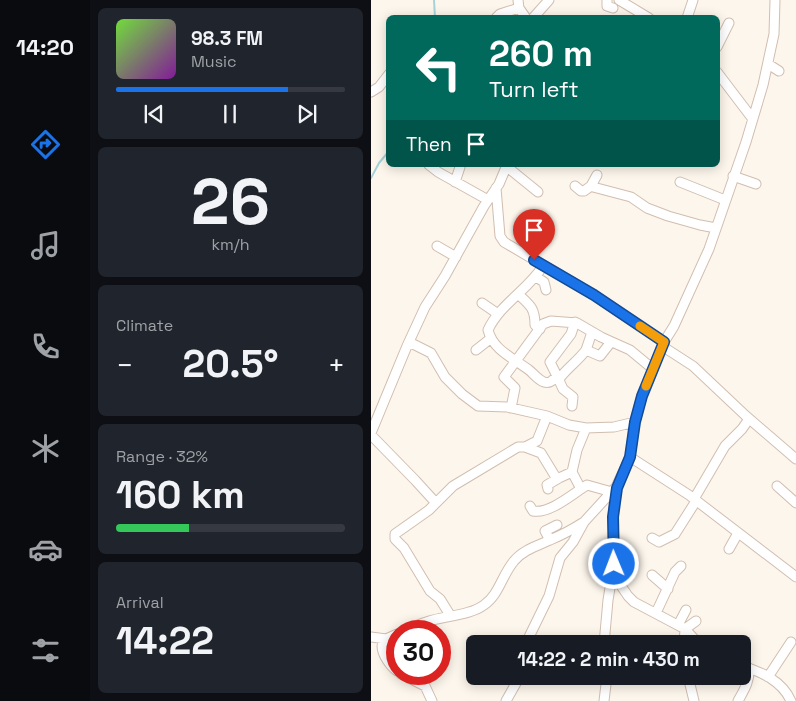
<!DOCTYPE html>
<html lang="en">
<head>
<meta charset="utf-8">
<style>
	:root { --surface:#171b24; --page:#20242c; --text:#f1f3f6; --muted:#9ea1a6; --line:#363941; --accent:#1a73e8 }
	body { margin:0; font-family:"Space Grotesk",sans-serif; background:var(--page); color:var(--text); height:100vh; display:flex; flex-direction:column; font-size:19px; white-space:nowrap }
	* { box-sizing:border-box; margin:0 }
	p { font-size:16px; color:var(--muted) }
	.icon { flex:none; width:28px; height:28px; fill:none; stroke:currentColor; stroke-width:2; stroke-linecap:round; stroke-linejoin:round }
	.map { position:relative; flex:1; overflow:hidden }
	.panel { display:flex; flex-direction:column; gap:8px; padding:8px; background:#0d0f14; width:281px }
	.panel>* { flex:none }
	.top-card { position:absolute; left:15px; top:15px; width:334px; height:152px; border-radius:8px; box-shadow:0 2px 12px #0003; background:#00695c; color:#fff; overflow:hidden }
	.speed { position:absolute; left:15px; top:620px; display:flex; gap:10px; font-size:25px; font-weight:700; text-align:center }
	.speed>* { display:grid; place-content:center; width:65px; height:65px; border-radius:50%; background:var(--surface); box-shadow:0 2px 12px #0003; line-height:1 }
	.speed .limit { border:8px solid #d22; background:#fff; color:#111 }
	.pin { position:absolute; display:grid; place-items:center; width:42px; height:42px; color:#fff; margin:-51px -21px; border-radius:50% 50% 50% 0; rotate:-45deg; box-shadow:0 0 5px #0007 }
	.pin .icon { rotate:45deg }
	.me { position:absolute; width:55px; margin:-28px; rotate:359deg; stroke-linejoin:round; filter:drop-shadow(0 0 4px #0008) }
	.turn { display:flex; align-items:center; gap:18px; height:105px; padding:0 20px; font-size:22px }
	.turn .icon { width:65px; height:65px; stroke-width:2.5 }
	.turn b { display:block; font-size:35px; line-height:42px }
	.then { display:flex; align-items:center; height:48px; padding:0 20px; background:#0003; gap:10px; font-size:19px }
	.big { font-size:38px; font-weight:700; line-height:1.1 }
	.panel .widget { flex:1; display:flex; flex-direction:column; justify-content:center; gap:8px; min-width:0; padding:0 18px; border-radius:8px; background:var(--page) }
	.panel .dial { align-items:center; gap:0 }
	.dial b { font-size:65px; line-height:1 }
	.song { display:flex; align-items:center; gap:15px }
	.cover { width:60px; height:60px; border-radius:8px; background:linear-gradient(135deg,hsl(100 70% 55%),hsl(290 70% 35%)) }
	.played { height:5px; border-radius:2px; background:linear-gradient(90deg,var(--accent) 75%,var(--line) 75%) }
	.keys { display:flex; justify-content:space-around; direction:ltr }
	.heat { display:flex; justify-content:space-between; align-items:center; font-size:28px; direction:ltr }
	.charge { height:8px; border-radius:4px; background:linear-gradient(90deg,#34c759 32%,var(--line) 0) }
	.trip { position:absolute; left:95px; top:635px; width:285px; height:50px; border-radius:8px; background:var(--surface); box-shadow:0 2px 12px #0003; font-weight:700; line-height:50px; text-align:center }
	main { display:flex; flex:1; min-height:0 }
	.menu { display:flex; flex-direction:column; width:90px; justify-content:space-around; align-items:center; background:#090b0e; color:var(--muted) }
	.menu .icon { width:35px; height:35px }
	.menu .current { color:var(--accent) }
	.menu b { font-size:22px; color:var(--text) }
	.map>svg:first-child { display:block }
</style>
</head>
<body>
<main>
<nav class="menu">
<b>14:20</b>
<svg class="icon current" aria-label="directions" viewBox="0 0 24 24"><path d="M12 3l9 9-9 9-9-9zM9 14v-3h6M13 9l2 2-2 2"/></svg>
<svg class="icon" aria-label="music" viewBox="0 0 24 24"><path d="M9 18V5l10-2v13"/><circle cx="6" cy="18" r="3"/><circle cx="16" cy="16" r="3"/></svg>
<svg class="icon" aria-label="phone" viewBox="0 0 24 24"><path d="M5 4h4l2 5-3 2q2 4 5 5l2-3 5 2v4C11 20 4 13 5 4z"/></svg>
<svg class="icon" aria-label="climate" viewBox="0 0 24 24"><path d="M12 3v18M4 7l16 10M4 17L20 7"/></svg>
<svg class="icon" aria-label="car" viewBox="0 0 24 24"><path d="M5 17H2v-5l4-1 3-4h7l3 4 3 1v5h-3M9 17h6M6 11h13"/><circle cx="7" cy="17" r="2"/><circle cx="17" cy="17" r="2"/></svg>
<svg class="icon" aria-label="filters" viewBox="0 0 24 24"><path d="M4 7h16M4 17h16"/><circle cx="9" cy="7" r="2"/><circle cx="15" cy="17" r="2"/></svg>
</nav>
<section class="panel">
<div class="widget">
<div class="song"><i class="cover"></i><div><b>98.3 FM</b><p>Music</p></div></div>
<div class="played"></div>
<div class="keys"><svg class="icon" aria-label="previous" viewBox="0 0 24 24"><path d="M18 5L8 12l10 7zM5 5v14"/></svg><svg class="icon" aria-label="pause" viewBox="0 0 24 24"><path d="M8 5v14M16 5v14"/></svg><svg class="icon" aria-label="next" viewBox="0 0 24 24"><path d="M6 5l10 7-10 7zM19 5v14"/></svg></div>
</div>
<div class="widget dial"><b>26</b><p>km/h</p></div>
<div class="widget"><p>Climate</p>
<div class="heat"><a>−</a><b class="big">20.5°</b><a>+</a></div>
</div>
<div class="widget"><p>Range · 32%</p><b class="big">160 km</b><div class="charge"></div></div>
<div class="widget"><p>Arrival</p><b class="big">14:22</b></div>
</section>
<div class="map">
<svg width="425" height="701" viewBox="0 0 425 701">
	<rect width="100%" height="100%" fill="#fdf6ec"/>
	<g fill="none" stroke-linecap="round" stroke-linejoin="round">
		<!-- stream -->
		<path stroke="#a5d3da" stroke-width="2" d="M 63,0 L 64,18
			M 0,178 L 8,163 L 18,151"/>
		<!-- minor casing -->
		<g stroke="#d1beb0" stroke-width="11">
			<path id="minor" d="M 147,0 L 148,8 L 155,18
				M 236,0 L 236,6 L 242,8
				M 248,0 L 278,18
				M 125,18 L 129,14 L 148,8
				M 162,18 L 178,0
				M 316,18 L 322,0
				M 346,47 L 358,23
				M 397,64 L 408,71
				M 346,72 L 381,118
				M 0,92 L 8,87 L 18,74
				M 58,165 L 67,172 L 117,200
				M 135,166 L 167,192
				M 226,175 L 220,186 L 222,187 L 260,197 L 276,208 L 297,216 L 329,225 L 345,228
				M 362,176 L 385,184
				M 84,182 L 89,167
				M 309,182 L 354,200
				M 204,186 L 210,191 L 213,191 L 220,186
				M 125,188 L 129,236 L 133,242 L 223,295 L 293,342
				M 66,246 L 85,257
				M 172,266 C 157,290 129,304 117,330 C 122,350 142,358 158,370 C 162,373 167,380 173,382 C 179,384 182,380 186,376 L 192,389 L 202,397 L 201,406
				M 165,277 L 173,282 L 175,290
				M 147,294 C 159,305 164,308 164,325 L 169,329
				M 111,303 L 127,314
				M 221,332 L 215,350 L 229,356 L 240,342
				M 38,342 L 60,353 L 74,377 L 91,394 L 107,406 L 136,407 L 176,416 L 198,425 L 215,428 L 243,427 L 264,422
				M 291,346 L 322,366 L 375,416 L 425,459
				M 105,350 L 119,339
				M 186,376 L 179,362 L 200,334 L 204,322
				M 188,379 C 197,367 206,362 215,350
				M 140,408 L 144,388 L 133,377 L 172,324 L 180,321 L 206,323 L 230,337 L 259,350 L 282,369
				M 215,428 L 206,450 L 201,472 L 210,489 L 216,485 L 241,492
				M 0,433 L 36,346 L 54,307 L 74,276 L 113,206 L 128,184 L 136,165
				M 0,435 L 44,480 L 65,503
				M 154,447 L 170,453 L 184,476 L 188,478 L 201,472
				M 259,457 L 318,495 L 425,577
				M 406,486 L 425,503
				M 177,489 L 176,485 L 188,478
				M 323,499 L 354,446 L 371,429 L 378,419
				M 159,506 L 162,511 C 177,514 198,497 210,489
				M 281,538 L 288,542 L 304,534 L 325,501
				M 179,540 L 174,531 L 186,525
				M 358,549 L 367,533
				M 242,574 L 257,596 L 263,602 L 314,629 L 328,644
				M 281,575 L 297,589
				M 285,613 L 304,572 L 310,566
				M 79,615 L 69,599 L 59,591 L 33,548 L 24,539 L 24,534 L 58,510 L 82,486 L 147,447 L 154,447 L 166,441 L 176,416
				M 307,625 L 315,610
				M 33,631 C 41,628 50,623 58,621 C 74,616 100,615 113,605 C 128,595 131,575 143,561 C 152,550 166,546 179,540 C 191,535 202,529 213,522
				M 0,637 L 15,639 L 26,634
				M 15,639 C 14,640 11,645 11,646 C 11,655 20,667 26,671
				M 157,644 L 157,639 L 178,596 L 189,558 L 202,542 L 213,522 L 245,487 L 259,457 L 264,422 L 271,396 L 293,342 L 303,326 L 338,249 L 375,142 L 392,85 L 403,34 L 404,0
				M 233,644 L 237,600 L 243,564 L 242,517 L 245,487
				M 313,644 L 314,629 L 325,621
				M 371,666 C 391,672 411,681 420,701
				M 30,674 L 54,686 L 61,701
				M 317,676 L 323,701
				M 397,677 L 420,642
				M 135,701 L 149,676
				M 233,701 L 236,676
				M 367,701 C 373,690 379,681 378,668"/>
		</g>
		<!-- minor -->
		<use href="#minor" stroke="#fff" stroke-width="9"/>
	</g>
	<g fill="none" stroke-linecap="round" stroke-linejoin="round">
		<!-- route casing -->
		<g stroke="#114b97" stroke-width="12">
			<path id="route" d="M 163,260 L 223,295 L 293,342 L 271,396 L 264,422 L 259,457 L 246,488 L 242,517 L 243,564"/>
		</g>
		<!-- route -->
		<use href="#route" stroke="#1a73e8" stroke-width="9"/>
		<!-- slow -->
		<path stroke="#f59e0b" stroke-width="9" d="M 269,326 L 293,342 L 275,386"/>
	</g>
</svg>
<div class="speed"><div class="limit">30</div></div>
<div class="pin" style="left:163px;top:260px;background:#d93025"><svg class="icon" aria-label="arrive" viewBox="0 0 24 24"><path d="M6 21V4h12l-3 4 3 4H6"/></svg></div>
<svg class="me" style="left:243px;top:564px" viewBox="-20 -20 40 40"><circle r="17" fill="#1a73e8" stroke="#fff" stroke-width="3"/><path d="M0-11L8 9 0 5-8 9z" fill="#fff"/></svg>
<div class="trip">14:22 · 2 min · 430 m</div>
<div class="top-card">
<div class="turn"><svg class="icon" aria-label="left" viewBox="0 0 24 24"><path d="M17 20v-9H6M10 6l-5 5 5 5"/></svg><div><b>260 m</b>Turn left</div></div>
<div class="then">Then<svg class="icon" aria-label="arrive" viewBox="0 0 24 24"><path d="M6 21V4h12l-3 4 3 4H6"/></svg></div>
</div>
</div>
</main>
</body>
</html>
